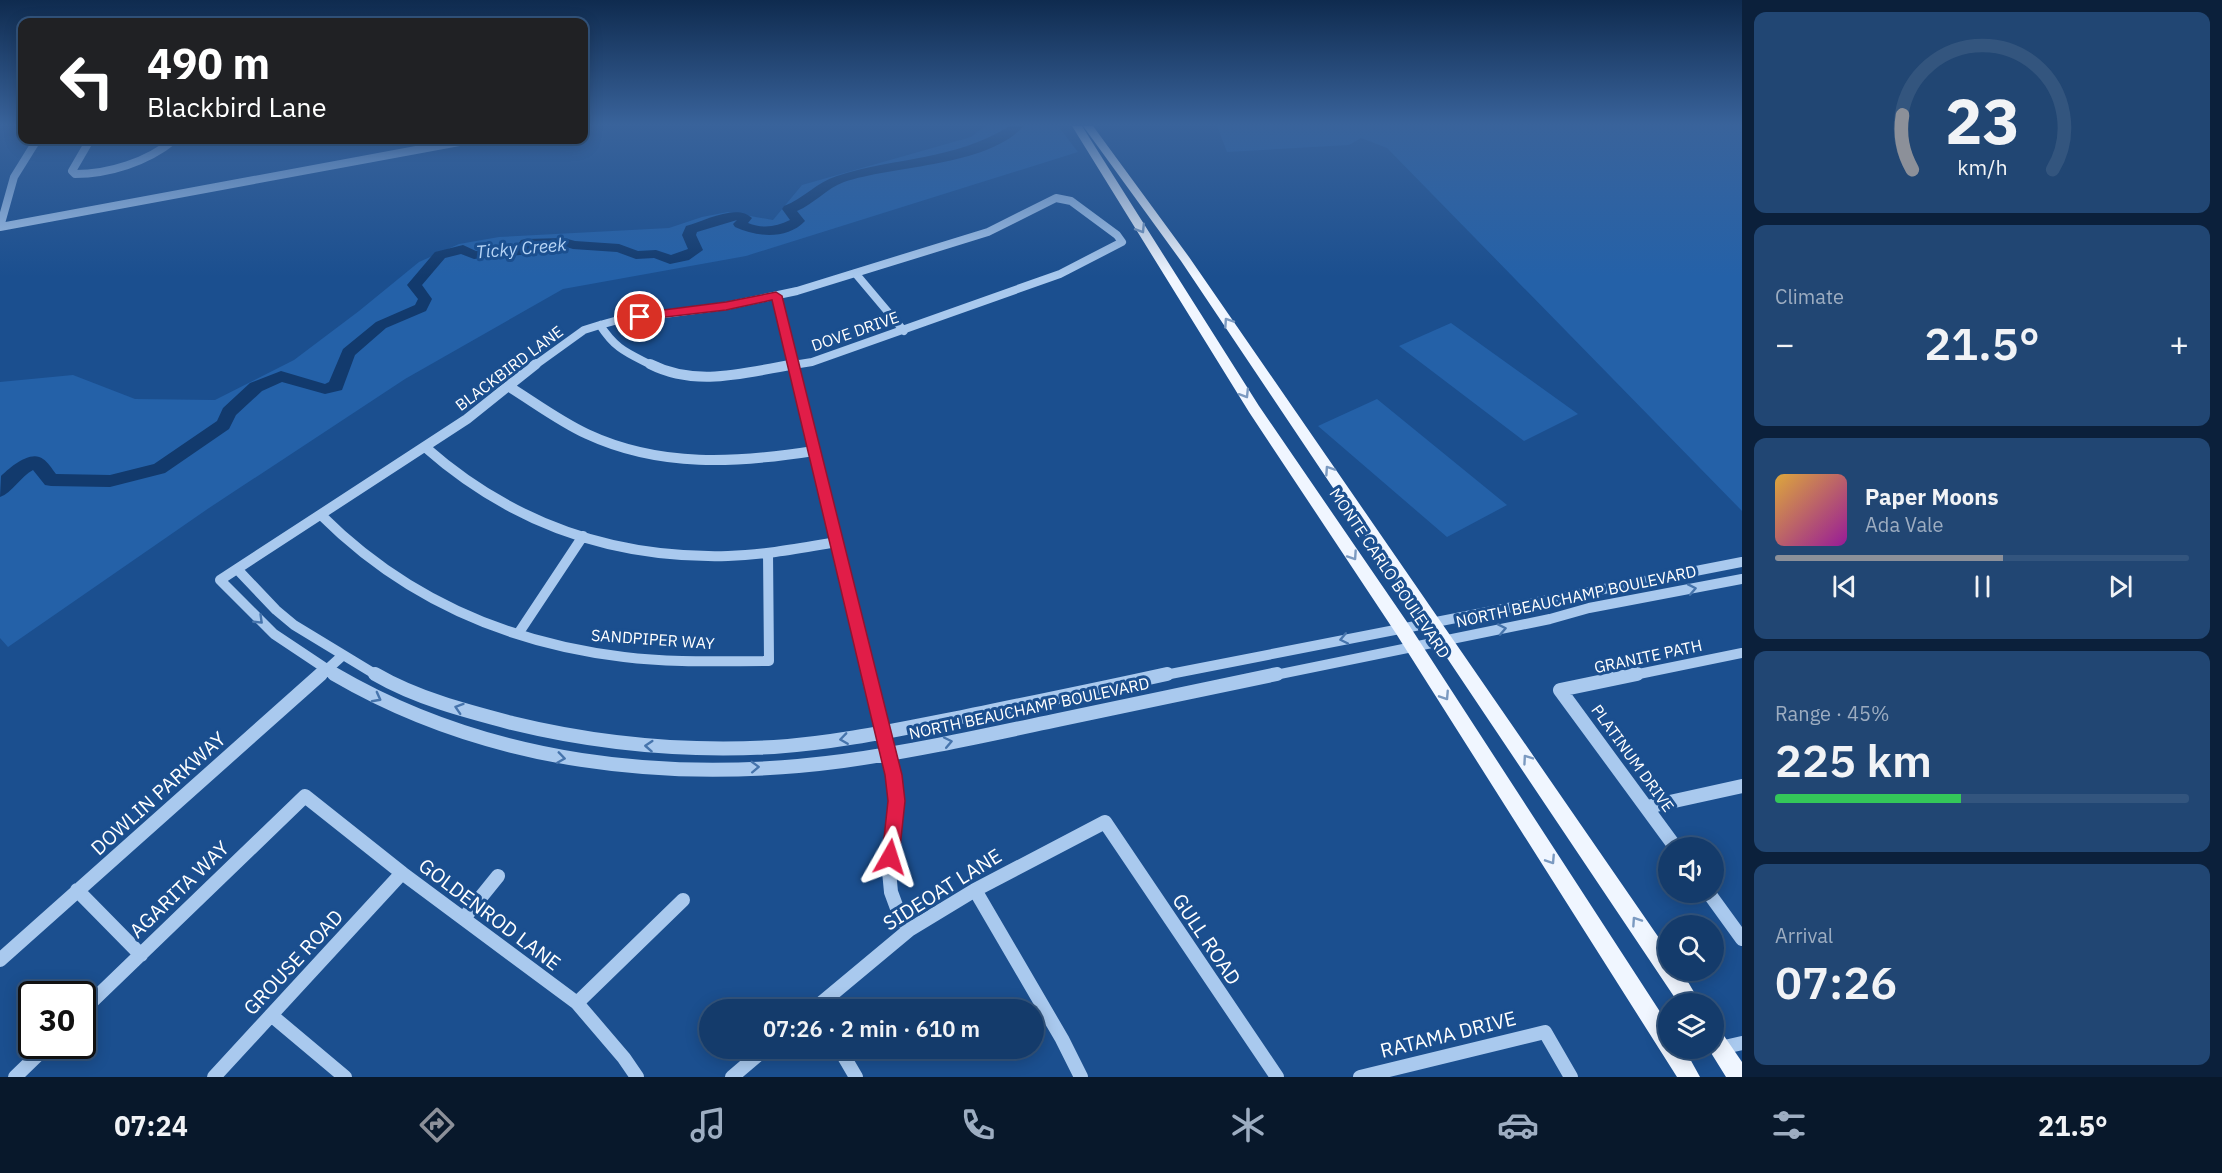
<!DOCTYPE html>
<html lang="en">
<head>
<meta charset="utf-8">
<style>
	:root { --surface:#143b6b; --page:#214673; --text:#f1f3f6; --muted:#9dadc1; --line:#33557e; --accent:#8c9099 }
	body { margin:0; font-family:"IBM Plex Sans",sans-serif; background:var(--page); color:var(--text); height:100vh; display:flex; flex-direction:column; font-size:22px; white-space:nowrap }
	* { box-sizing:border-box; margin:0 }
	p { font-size:20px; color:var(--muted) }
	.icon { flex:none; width:33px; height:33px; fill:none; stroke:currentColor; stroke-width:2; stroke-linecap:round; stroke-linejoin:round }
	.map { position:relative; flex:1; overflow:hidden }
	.details { display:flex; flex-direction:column; gap:12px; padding:12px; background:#0b203b; width:480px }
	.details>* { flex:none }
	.hud { position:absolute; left:18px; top:18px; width:570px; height:126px; border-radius:12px; box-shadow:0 3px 15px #0003,0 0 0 2px var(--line); background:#202124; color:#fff; overflow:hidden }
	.buttons { position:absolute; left:1658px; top:837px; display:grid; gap:12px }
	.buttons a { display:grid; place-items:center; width:66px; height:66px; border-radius:50%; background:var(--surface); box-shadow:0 3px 15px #0003,0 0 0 2px var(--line); font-size:30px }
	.speed { position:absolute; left:18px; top:981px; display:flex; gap:12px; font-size:30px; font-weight:700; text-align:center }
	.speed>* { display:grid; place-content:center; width:78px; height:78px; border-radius:50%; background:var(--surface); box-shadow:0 3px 15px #0003,0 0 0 2px var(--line); line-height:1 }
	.speed .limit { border:3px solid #111; border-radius:9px; background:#fff; color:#111 }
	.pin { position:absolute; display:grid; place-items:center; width:51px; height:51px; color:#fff; margin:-26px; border:3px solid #fff; border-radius:50%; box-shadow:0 2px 6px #0007 }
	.me { position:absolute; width:66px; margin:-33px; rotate:6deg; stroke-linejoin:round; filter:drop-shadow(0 0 4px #0008) }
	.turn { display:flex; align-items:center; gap:21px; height:126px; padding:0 30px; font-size:27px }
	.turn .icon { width:78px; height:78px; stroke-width:2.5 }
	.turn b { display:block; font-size:42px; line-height:51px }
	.big { font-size:45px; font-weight:600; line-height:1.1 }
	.details .tile { flex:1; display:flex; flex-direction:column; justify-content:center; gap:9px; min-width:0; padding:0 21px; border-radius:12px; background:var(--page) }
	.details .dial { align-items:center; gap:0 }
	.dial svg { height:156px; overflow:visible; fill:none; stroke:var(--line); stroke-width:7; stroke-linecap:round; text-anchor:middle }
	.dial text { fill:var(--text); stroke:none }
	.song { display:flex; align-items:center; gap:18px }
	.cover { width:72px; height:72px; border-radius:9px; background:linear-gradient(135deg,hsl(40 70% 55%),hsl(300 70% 35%)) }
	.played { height:6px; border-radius:3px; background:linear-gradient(90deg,var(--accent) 55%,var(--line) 55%) }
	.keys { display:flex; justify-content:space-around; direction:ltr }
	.heat { display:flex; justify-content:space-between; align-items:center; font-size:33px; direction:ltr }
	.charge { height:9px; border-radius:4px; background:linear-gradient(90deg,#34c759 45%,var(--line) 0) }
	.trip { position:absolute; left:699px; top:999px; width:345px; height:60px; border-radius:30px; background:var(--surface); box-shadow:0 3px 15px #0003,0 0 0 2px var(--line); font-weight:600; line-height:60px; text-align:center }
	.menu { display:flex; height:96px; justify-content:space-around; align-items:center; background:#08182b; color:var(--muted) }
	.menu .icon { width:42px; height:42px }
	.menu .active { color:var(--accent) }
	.menu b { font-size:27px; color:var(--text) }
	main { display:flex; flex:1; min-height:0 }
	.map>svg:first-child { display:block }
</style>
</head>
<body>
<main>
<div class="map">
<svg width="1742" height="1077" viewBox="0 0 1742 1077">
	<rect width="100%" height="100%" fill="#1b4f8f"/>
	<!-- green -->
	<path fill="#2461a8" d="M 985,126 L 1058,126 L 1078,152 L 746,256 L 563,289 L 405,379 L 209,508 L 8,647 L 0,638 L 0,382 L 73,375 L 135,399 L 215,400 L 294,360 L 359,311 L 419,262 L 459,244 L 499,237 L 669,228 L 702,217 L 728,212 L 773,220 L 802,185 L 971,137 Z
		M 1217,126 L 1742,126 L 1742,511 L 1387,148 L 1361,138 L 1349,145 L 1227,152 Z
		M 1451,323 L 1578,414 L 1524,441 L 1399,346 Z
		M 1377,399 L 1507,505 L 1447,537 L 1318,426 Z"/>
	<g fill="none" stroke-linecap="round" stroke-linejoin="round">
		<!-- river -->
		<path fill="#123a6d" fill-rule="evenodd" d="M 1010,126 L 1024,126 C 986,167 895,165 844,182 C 827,188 814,204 797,211 L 805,221 C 787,240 756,237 735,227 L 733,224 L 737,220 L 697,232 L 696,235 L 703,250 L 689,260 L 670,264 L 654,258 L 636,259 L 617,252 L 573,249 L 563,246 L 530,247 L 525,254 L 520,255 L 474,259 L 461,254 L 445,258 L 422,285 L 432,299 L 426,311 L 386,328 L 355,355 L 342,390 L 325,394 L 282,382 L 262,391 L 236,415 L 229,429 L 165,473 L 110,487 L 51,486 L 45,485 L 33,470 C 21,476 12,493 0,497 L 1,476 C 9,468 31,449 43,459 C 48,462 52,469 56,474 L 110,475 L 154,464 L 217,421 L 223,408 L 250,383 L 281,371 L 325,384 L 329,382 L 343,349 L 376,322 L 415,305 L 418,299 L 407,285 L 435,252 L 463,245 L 476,251 L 516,247 L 521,240 L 526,239 L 564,238 L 575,241 L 619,244 L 638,251 L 656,250 L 671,255 L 688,249 L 682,235 L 686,226 C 704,221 737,203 752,218 L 748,223 C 763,229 776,227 790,220 L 782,209 L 784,206 C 803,199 817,182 837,176 C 899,156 950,162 1010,126 Z"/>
		<!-- minor-far2 -->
		<path stroke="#a9c9ee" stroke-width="8" d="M 90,140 L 72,171 L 75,174 C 109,174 147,162 174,140
			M 0,227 L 470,140
			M 0,227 L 14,177 L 37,140
			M 856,274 L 904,331
			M 776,296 L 793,366
			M 600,325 C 616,350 628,353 653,366
			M 600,325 L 618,320 L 726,306 L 797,291 L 988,232 L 1056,198 L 1071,201 L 1117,235 L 1122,242 L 1060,274 L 812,362 L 787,366
			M 534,366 L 584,330 L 600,325"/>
		<!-- minor-far1 -->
		<path stroke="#a9c9ee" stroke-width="10" d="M 650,364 C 697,388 747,372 796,364
			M 793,364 L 869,676
			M 508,386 C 534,402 559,421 587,434 C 660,468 737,463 814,451
			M 425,447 C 511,523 613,559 728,556 C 765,555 801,548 837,542
			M 321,515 C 404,598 507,643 624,657 C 672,663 721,661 769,661 L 768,553
			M 237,569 L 276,610 L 294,625 L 378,676
			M 518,634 L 583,536
			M 320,676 L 342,656
			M 337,676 L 274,634 L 220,580 L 467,419 L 536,364
			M 1160,676 L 1742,562
			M 1270,676 L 1550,619 L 1589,608 L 1742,579
			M 1629,676 L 1742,653"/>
		<!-- minor -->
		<path stroke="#a9c9ee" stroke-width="14" d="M 334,674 C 488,764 669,784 843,761 C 915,751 987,735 1058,720 C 1131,704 1204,690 1277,674
			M 375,674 C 416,698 466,711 512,723 C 598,744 685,752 774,747 C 837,743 900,729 962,717 C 1030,703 1099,689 1167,674
			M 868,674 L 893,775 L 897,801 L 889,871 L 891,892 L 898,911 L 909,930
			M 1637,674 L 1560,690 L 1676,848
			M 1647,807 L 1742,786
			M 77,890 L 141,955
			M 975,890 L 1062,1039 L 1081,1077
			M 1708,892 L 1742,939
			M 464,918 L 498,876
			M 0,960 L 321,674
			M 577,1003 L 683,900
			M 813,1010 L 909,930 L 975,890 L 1105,822 L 1277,1077
			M 82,1011 L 305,796 L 402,873 L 577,1003 L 624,1058 L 637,1077
			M 271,1015 L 345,1077
			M 839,1048 L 856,1077
			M 1720,1048 L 1742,1043
			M 15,1077 L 47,1046
			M 214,1077 L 402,873
			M 732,1077 L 766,1048
			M 1360,1077 L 1545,1032 L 1571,1077"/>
		<!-- major -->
		<path fill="#f0f6ff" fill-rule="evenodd" d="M 1072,126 L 1082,126 L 1259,406 L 1407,622 L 1668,1024 L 1668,1048 L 1684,1048 L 1700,1077 L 1677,1077 L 1395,632 L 1249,412 Z
			M 1083,126 L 1093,126 L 1189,257 L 1668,951 L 1668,970 L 1681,970 L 1701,1004 L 1679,1004 L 1181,261 Z
			M 1713,1026 L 1720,1030 L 1742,1062 L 1742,1077 L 1726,1077 L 1708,1048 L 1713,1048 Z"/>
	</g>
	<!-- one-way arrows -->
	<defs><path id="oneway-chevron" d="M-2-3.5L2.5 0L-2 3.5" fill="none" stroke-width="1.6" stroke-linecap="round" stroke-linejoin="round" transform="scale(1.5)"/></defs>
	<g stroke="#7b9ac1">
		<use href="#oneway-chevron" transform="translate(1141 229) rotate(58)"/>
		<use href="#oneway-chevron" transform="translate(1228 322) rotate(-124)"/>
		<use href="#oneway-chevron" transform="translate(1245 394) rotate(58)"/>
		<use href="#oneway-chevron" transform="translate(1329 470) rotate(-124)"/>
		<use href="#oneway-chevron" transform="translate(1353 556) rotate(56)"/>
		<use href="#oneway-chevron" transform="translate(1445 696) rotate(57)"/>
		<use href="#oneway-chevron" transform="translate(1527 759) rotate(-125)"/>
		<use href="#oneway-chevron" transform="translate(1551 860) rotate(57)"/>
		<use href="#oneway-chevron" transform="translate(1636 921) rotate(-124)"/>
	</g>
	<g stroke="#4674ac">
		<use href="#oneway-chevron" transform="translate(1692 589) rotate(-11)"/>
		<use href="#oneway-chevron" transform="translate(259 620) rotate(44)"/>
		<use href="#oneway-chevron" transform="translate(1502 629) rotate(-11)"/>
		<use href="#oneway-chevron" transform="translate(1344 639) rotate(168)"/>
		<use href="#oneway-chevron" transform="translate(377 698) rotate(28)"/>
		<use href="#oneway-chevron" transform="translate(459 708) rotate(-162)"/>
		<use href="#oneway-chevron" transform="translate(844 739) rotate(172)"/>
		<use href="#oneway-chevron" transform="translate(948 742) rotate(-12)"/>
		<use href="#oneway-chevron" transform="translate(649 746) rotate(-176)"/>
		<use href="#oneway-chevron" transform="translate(561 758) rotate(8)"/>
		<use href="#oneway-chevron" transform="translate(755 767) rotate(-2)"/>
	</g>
	<!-- sky -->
	<linearGradient id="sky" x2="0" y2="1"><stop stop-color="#0f2b4f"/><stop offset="0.45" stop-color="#39639b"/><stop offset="1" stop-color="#39639b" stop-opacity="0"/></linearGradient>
	<rect width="1742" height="277" fill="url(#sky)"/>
	<!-- route -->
	<path fill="#e11d48" stroke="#92132f" stroke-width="1.5" d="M 776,292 L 782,296 L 902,775 L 905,801 L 899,857 L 896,863 L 890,865 L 884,863 L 882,857 L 888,801 L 885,775 L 772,300 L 726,310 L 640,320 L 634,317 L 640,313 L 726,302 Z"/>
	<g text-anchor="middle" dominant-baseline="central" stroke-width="6" stroke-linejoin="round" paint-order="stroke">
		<!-- street labels -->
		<g font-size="16" fill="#fff" stroke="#1b4f8f">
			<text transform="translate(855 331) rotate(-19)">DOVE DRIVE</text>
			<text transform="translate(509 368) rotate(-37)">BLACKBIRD LANE</text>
			<text transform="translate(1390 573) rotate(56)">MONTE CARLO BOULEVARD</text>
			<text transform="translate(1576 596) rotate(-12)">NORTH BEAUCHAMP BOULEVARD</text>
			<text transform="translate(653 639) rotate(4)">SANDPIPER WAY</text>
			<text transform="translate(1648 656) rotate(-12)">GRANITE PATH</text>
			<text transform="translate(1029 708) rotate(-12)">NORTH BEAUCHAMP BOULEVARD</text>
			<text transform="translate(1633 758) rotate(54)">PLATINUM DRIVE</text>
		</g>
		<!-- water labels -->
		<g font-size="18" font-style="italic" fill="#b5d3f5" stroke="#1b4f8f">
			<text transform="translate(521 248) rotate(-5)">Ticky Creek</text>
		</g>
		<!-- near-street labels -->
		<g font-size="20" fill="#fff" stroke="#1b4f8f">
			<text transform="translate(158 793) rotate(-42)">DOWLIN PARKWAY</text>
			<text transform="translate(179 889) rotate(-44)">AGARITA WAY</text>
			<text transform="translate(942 889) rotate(-32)">SIDEOAT LANE</text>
			<text transform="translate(490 914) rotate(37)">GOLDENROD LANE</text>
			<text transform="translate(1207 939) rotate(56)">GULL ROAD</text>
			<text transform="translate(293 962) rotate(-47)">GROUSE ROAD</text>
			<text transform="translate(1448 1034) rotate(-14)">RATAMA DRIVE</text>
		</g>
	</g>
</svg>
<div class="buttons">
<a><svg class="icon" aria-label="sound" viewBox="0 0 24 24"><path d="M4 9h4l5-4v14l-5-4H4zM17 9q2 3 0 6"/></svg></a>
<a><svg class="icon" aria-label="search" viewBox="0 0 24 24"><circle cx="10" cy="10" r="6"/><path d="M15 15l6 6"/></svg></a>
<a><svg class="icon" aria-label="layers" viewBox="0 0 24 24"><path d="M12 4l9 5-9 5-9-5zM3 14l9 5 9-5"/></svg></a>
</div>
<div class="speed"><div class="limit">30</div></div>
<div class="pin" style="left:640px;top:317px;background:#d93025"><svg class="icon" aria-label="arrive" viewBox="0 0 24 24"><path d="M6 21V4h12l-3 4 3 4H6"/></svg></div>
<svg class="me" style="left:890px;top:857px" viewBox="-20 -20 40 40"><path d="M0-17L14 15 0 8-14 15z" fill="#e11d48" stroke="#fff" stroke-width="4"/></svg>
<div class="trip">07:26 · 2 min · 610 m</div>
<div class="hud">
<div class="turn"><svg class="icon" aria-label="left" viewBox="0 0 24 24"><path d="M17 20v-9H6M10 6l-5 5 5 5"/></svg><div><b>490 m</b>Blackbird Lane</div></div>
</div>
</div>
<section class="details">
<div class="tile dial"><svg viewBox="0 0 100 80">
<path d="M14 69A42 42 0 1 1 86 69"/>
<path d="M14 69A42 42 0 0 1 9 41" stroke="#8c9099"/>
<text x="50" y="56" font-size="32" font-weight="700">23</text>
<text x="50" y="72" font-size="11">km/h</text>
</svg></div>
<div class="tile"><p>Climate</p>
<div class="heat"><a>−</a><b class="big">21.5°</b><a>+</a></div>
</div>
<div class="tile">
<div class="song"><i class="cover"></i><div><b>Paper Moons</b><p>Ada Vale</p></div></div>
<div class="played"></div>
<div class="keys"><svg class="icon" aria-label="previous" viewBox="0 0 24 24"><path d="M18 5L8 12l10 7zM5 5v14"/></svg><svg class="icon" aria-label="pause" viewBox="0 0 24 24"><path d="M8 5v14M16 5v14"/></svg><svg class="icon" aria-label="next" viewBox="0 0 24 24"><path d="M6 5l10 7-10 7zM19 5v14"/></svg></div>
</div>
<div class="tile"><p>Range · 45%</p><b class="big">225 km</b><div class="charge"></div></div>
<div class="tile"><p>Arrival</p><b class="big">07:26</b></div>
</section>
</main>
<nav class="menu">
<b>07:24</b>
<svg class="icon active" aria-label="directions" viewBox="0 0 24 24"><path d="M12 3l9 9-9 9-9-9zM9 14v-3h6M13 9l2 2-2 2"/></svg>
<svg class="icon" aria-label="music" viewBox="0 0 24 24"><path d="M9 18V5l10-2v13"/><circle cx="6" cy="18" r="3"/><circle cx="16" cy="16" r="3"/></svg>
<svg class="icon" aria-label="phone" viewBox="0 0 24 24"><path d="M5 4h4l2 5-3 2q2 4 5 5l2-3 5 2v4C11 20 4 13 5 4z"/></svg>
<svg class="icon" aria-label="climate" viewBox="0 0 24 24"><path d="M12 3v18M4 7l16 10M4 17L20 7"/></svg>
<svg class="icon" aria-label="car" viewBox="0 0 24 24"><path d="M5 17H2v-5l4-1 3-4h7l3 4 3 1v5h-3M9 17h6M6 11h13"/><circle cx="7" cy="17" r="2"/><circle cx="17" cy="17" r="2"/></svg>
<svg class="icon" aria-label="filters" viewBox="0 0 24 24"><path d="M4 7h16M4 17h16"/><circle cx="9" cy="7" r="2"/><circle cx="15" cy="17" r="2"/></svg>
<b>21.5°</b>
</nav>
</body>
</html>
